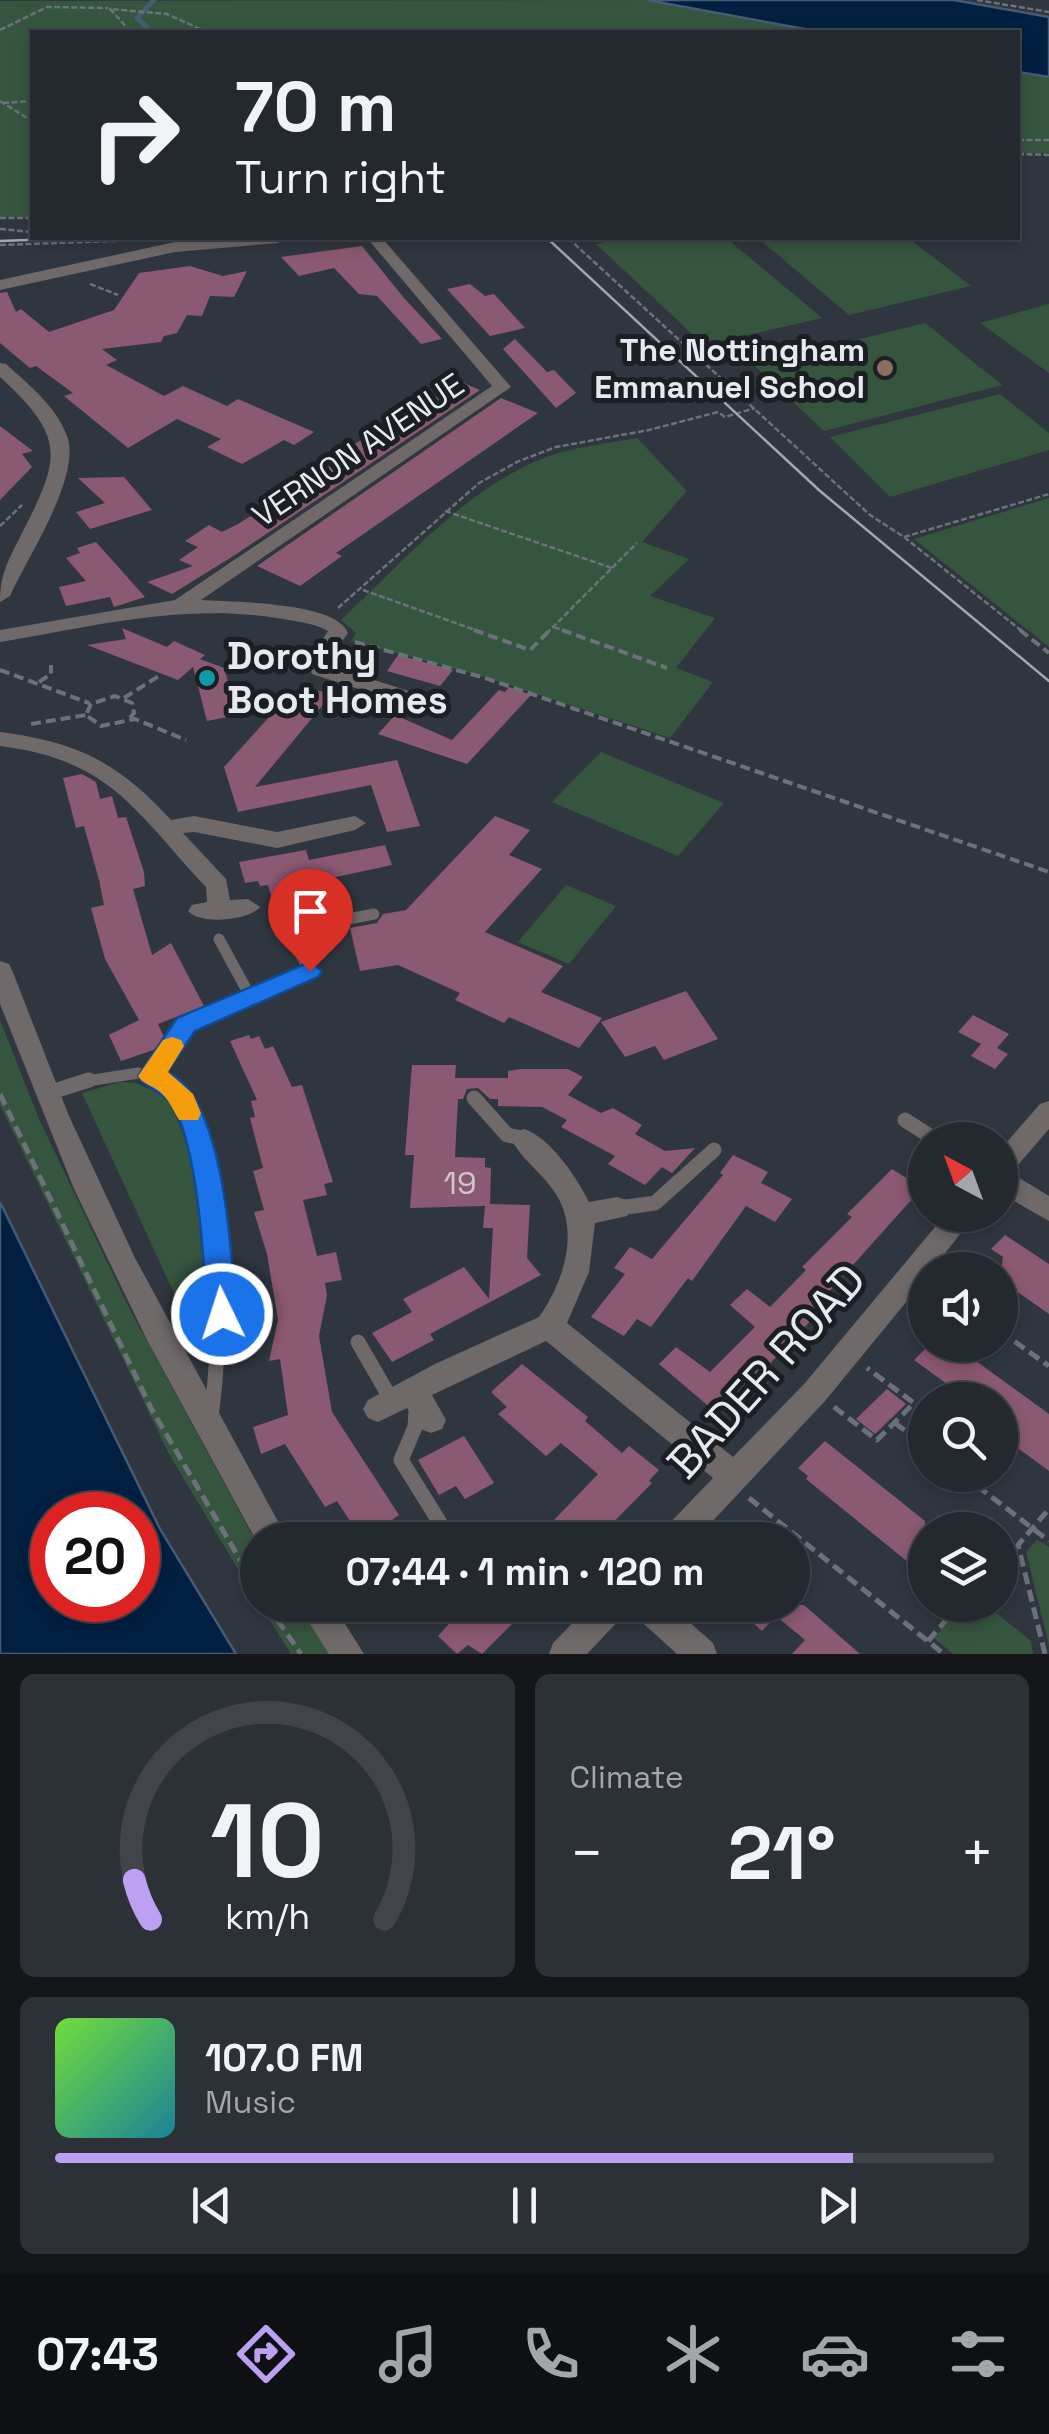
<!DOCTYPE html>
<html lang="en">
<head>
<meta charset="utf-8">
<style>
	:root { --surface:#24282f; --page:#2c3037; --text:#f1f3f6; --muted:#a3a6aa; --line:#41444b; --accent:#bca0f2 }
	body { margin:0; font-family:"Space Grotesk",sans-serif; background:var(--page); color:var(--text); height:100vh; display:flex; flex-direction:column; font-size:38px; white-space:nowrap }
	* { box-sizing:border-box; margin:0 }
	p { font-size:32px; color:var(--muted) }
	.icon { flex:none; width:55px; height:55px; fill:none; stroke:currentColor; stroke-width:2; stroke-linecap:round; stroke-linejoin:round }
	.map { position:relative; height:1654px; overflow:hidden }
	.details { display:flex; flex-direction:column; gap:20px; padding:20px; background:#14161a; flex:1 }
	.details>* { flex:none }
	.guide { position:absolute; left:30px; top:30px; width:990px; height:210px; border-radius:0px; box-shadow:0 5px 15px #0003,0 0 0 2px var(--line); background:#24282f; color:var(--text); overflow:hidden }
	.needle { width:65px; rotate:319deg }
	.tools { position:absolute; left:908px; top:1122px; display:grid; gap:20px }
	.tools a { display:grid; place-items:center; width:110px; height:110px; border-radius:50%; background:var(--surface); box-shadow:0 5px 15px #0003,0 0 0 2px var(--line); font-size:50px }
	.speed { position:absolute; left:30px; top:1492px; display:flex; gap:20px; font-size:50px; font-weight:700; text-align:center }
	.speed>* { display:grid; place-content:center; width:130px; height:130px; border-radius:50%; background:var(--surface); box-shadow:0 5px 15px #0003,0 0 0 2px var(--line); line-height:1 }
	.speed .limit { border:15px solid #d22; background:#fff; color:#111 }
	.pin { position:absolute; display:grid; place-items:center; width:85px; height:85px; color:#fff; margin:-102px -42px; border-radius:50% 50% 50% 0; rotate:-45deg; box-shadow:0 0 10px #0007 }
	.pin .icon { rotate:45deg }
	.me { position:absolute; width:110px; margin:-55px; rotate:356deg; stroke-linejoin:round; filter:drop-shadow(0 0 8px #0008) }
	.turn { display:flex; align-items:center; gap:35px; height:210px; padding:0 40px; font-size:45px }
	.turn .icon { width:130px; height:130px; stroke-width:2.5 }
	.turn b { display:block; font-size:70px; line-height:85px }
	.big { font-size:75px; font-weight:700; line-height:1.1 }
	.details .card { flex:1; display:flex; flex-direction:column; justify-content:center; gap:15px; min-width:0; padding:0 35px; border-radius:15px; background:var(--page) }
	.details .dial { align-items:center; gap:0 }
	.dial svg { height:260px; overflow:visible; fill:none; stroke:var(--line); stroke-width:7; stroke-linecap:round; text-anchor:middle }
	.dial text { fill:var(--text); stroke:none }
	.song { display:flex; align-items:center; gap:30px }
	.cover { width:120px; height:120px; border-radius:15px; background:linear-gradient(135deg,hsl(100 70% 55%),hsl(190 70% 35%)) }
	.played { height:10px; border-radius:5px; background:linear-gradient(90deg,var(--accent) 85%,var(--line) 85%) }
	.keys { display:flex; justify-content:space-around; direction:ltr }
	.heat { display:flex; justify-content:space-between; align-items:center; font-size:55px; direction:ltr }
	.details .tiles { flex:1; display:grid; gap:20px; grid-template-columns:1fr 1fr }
	.card:last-child { grid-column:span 2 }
	.trip { position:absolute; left:240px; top:1522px; width:570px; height:100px; border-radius:50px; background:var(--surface); box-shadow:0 5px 15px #0003,0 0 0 2px var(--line); font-weight:700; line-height:100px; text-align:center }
	.tabs { display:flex; height:160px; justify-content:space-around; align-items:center; background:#0e1013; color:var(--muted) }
	.tabs .icon { width:70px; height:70px }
	.tabs .selected { color:var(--accent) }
	.tabs b { font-size:45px; color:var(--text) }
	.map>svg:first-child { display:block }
</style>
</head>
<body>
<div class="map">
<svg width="1049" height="1654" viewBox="0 0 1049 1654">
	<rect width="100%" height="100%" fill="#30363f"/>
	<!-- green -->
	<path fill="#36553f" d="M 647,0 L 821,32 L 32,32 L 32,218 L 0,217 L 0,1 Z
		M 1018,71 L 1049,76 L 1049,153 L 1018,153 Z
		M 624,238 L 726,238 L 822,318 L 704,345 L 596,244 Z
		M 758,238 L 908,238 L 971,286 L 849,315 Z
		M 1049,304 L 1049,373 L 980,323 Z
		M 925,323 L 1002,385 L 824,431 L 754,365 Z
		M 1000,394 L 1049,433 L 1049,450 L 890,497 L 830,437 Z
		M 637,438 L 687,491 L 642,542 L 689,559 L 650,596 L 715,618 L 676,668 L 713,682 L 670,738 L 485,677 L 351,641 L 356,633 L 341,620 C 401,564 462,492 539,460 C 569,447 604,444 637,438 Z
		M 1049,498 L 1049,647 L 914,539 Z
		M 601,752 L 724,803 L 678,856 L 552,802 Z
		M 566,885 L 616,906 L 569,964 L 518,942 Z
		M 0,1020 L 39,1119 L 128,1306 L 257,1544 L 257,1601 L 169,1454 L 0,1105 Z
		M 120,1082 L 136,1083 L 168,1098 C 203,1172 216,1262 213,1343 L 200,1350 L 82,1093 Z
		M 1037,1540 L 1049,1547 L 1049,1645 L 1026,1552 Z
		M 260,1605 L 299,1605 L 331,1654 L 291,1654 Z
		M 962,1605 L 986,1605 L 1031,1641 L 1033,1654 L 953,1654 L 934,1638 Z"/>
	<!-- water -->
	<path fill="#011f40" stroke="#465c74" stroke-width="2.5" fill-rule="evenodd" d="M 647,0 L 954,0 L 1049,17 L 1049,77 L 1018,72 L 1018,32 L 821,32 Z
		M 0,1202 L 160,1529 L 236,1654 L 0,1654 ZM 52,1515 L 138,1515 L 138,1600 L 52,1600 Z"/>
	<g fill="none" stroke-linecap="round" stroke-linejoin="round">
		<!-- stream -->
		<path stroke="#465c74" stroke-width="5" d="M 152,32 L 137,18 L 154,0"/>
	</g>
	<!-- building -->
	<path fill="#8a5972" d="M 362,246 L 404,298 L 442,339 L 421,344 L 377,296 L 359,294 L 334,268 L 299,276 L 281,257 Z
		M 190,266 L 223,276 L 247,271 L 234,297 L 210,296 L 202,316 L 187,315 L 177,333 L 164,336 L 161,342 L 102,349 L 117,360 L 106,365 L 164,396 L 183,386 L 227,406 L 238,399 L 314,432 L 294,445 L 284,440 L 242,464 L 207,447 L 221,439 L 177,419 L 128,448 L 64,396 L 73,393 L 36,366 L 30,368 L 0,343 L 0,293 L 7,292 L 16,312 L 21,309 L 49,332 L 114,310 L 139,273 Z
		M 470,284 L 485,296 L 494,294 L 525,328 L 490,336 L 447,289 Z
		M 515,339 L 547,372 L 554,370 L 576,393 L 556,408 L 503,349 Z
		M 461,382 L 480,390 L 235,555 L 172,594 L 147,582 L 193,566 L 179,560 L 198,547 L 185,541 L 209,525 L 222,532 L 238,524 L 347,456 L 341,453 L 361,440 Z
		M 501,398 L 538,413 L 336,553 L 342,556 L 300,586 L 257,566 Z
		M 0,426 L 33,451 L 22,454 L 32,467 L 0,500 Z
		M 124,477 L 152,510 L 90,529 L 76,512 L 105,503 L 78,478 Z
		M 96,542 L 145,597 L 114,607 L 110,597 L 66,606 L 59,587 L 86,581 L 66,558 L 80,553 L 77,548 Z
		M 122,628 L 167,647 L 174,641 L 205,655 L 200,659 L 224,668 L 238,715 L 207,721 L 193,667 L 178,680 L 87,645 L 126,639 Z
		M 398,655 L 453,670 L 440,686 L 387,671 Z
		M 509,687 L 531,695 L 467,764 L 378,734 L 395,715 L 452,740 L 499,690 L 505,692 Z
		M 311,689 L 332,694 L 255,787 L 397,760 L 420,826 L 387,832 L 371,785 L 238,812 L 224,767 L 288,696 L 301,699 Z
		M 82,774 L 96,782 L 100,799 L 112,796 L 118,818 L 126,817 L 144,872 L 145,886 L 133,889 L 152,955 L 171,943 L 204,1006 L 158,1024 L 165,1039 L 159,1048 L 121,1061 L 109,1035 L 139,1020 L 105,959 L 91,908 L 104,905 L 99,880 L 84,826 L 76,828 L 63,778 Z
		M 495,816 L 530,830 L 509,855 L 542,869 L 485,932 L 563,966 L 541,992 L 602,1018 L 579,1048 L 509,1017 L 504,1023 L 455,1000 L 460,993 L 398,965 L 360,971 L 350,928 L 377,923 L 383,914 L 406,910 Z
		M 385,845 L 392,865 L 289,887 L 293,902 L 274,906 L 268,885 L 260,886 L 258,881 L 245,883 L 239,862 L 306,850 L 309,860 Z
		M 686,991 L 718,1039 L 664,1060 L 655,1046 L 625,1057 L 601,1022 Z
		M 973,1015 L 1009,1034 L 997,1048 L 1008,1054 L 995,1069 L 971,1056 L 981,1044 L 958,1032 Z
		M 249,1035 L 251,1039 L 259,1036 L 265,1049 L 273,1046 L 292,1087 L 302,1085 L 333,1182 L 324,1184 L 327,1195 L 303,1200 L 317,1256 L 336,1252 L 342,1280 L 325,1283 L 327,1295 L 319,1336 L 332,1412 L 399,1515 L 392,1520 L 415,1540 L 362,1540 L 337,1501 L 325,1507 L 285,1444 L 261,1454 L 253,1427 L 288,1415 L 280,1359 L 269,1361 L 278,1320 L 267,1254 L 254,1212 L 264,1210 L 253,1171 L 263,1168 L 250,1118 L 255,1117 L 251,1101 L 257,1100 L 230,1041 Z
		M 412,1065 L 456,1065 L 455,1078 L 508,1078 L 508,1071 L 521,1069 L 568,1069 L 583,1077 L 568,1095 L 601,1113 L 613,1108 L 642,1125 L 635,1134 L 665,1151 L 695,1148 L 672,1173 L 662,1167 L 645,1185 L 608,1164 L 615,1156 L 561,1127 L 567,1120 L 542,1107 L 498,1106 L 498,1099 L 490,1099 L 478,1088 L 467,1089 L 463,1099 L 458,1099 L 455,1157 L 485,1158 L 485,1167 L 491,1168 L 490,1204 L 530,1205 L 527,1258 L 541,1275 L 430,1334 L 434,1340 L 392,1362 L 372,1333 L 412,1312 L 403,1299 L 464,1267 L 489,1299 L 493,1228 L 483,1228 L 485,1206 L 410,1208 L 414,1155 L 405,1155 Z
		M 733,1155 L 768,1172 L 761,1183 L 792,1199 L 775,1222 L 746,1206 L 692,1281 L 688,1278 L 651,1327 L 637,1319 L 624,1336 L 591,1317 L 625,1274 L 614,1268 L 630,1247 L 652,1259 L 723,1175 L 720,1173 Z
		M 892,1169 L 922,1188 L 827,1294 L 832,1298 L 728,1408 L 721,1402 L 713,1410 L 659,1364 L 676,1347 L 710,1372 L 755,1327 L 730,1305 L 747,1289 L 770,1307 L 806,1270 L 802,1267 L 852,1217 L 847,1214 Z
		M 1005,1235 L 1049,1264 L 1049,1314 L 1000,1280 L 1003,1257 L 991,1249 Z
		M 929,1345 L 954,1345 L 1049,1414 L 1049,1471 L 1000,1435 L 1000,1400 L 969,1400 L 914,1360 Z
		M 522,1364 L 588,1417 L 585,1421 L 622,1453 L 629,1446 L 659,1470 L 649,1481 L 652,1483 L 596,1540 L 535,1540 L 598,1474 L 561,1443 L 546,1456 L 498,1414 L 507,1407 L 491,1392 Z
		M 887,1389 L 906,1404 L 875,1434 L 856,1419 Z
		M 464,1436 L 494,1483 L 465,1499 L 456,1486 L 439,1495 L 418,1460 Z
		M 825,1441 L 925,1521 L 925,1576 L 806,1479 L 808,1476 L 798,1468 Z
		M 466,1605 L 531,1605 L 482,1654 L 468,1645 L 457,1654 L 438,1636 Z
		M 733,1605 L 804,1605 L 860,1654 L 792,1654 L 805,1640 L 776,1616 L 762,1631 Z"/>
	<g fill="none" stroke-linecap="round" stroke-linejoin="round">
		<!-- path-far2 -->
		<path stroke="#6d727a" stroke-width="2.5" stroke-dasharray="6 2.5" stroke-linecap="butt" d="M 977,0 L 1049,12
			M 0,30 L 47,7 L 108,8
			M 131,32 L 110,9 L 167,14 L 207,32
			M 0,101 L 32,121
			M 3,103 L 32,101
			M 1018,140 L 1049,140
			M 1018,154 L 1049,155
			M 0,218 L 32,218
			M 0,229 L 32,232
			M 568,238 L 870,515 L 904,537 L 1023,632
			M 0,245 L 115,241
			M 90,284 L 118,295
			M 445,511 L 612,568 L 548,632
			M 0,526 L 22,505
			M 904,537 L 1049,494
			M 612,568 L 637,543
			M 363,590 L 481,632
			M 338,608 L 479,483 L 519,461 L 556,447 L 649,430 L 718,412 L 725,417 L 755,408
			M 554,627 L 568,632"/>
		<!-- path-far1 -->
		<path stroke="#6d727a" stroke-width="4" stroke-dasharray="10 5" stroke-linecap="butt" d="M 474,630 L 530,650 L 550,630
			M 562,630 L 667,668
			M 1020,630 L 1049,653
			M 355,642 L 485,678 L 1049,872
			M 0,670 L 89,703
			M 39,682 L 51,674 L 51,665
			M 124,698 L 162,674
			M 130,718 L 134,713 L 132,703 L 115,696 L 91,704 L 86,715 L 101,726 L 135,719 L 186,740
			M 31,724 L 86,715"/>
		<!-- path -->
		<path stroke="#6d727a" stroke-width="5" stroke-dasharray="12 6" stroke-linecap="butt" d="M 0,1094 L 152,1410 L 258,1590
			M 1000,1331 L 1049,1366
			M 834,1407 L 877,1440 L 914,1403 L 867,1368
			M 895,1423 L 925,1446
			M 963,1475 L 1049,1541
			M 749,1498 L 944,1654
			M 1000,1557 L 1017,1546
			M 267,1605 L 301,1654
			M 928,1641 L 959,1605
			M 1045,1654 L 1018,1545 L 1049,1509"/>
		<!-- service-far1 -->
		<path stroke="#6f696a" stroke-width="11" d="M 219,939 L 250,996
			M 151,1076 L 186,1024 L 310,971 L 287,931 L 374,914
			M 81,1082 L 138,1073 L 166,1082"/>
		<!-- service -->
		<path stroke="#6f696a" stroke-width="15" d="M 161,1080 C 229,1125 222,1343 211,1416
			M 48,1093 L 89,1080
			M 474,1098 L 507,1135 L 523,1138
			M 905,1120 L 936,1140
			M 619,1208 L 655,1203 L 714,1150
			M 358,1342 L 392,1401
			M 416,1411 L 415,1427 L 401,1460 L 445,1531"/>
		<!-- minor -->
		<path fill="#6f696a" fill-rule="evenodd" d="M 231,238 L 286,238 L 278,243 L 175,252 L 0,290 L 0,280 L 175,242 Z
			M 367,238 L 382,238 L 511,387 L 201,600 C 232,602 337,602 348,633 L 328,661 L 329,666 L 441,701 L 445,706 L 441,711 L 427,711 L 312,674 L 308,661 L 328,631 C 314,623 299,622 283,619 C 187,602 95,626 0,642 L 0,630 L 175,600 L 492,386 Z
			M 0,363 L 6,364 C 28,384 57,407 67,436 C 82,476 27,558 10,596 L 0,602 C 0,575 8,561 20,537 C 60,459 68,439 0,377 Z
			M 0,732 C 77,742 118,762 171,820 L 194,816 L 277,832 L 355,816 L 366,823 L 355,830 L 277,848 L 194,832 L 183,833 L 226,879 L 230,900 L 248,899 L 260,907 C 248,921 200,925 188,911 L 192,905 L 207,902 L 206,887 C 135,812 112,760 0,746 Z
			M 0,961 L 9,964 L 12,970 L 69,1116 L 135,1258 L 288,1540 L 258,1540 L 258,1544 L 148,1342 L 74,1189 L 0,1004 Z
			M 1049,1101 L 1049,1129 L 1011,1173 L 1049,1196 L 1049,1221 L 1000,1193 L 1000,1150 L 1040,1104 Z
			M 524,1129 C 551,1138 577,1178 589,1202 L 617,1197 L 627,1200 L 631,1208 L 627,1216 L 595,1223 L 589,1272 L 567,1323 L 733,1457 L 805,1383 L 945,1215 L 975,1215 L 932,1270 L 925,1270 L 925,1279 L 825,1401 L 695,1540 L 658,1540 L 663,1530 L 713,1478 L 546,1341 L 432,1395 L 446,1420 L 442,1429 L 431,1433 L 420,1429 L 407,1408 L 378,1422 L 368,1418 L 363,1409 L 368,1400 L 435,1364 L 539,1317 C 565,1280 582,1226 551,1187 C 539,1171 520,1157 511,1139 L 515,1132 Z
			M 298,1605 L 333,1605 L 364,1654 L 329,1654 Z
			M 590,1605 L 628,1605 L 623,1616 L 587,1654 L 549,1654 L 553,1643 Z
			M 630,1605 L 670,1605 L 713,1643 L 717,1654 L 677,1654 L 635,1616 Z"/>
		<!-- tram -->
		<path stroke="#a3a8af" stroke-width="2.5" d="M 547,238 L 820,491 L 1049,681
			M 0,241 L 80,238"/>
	</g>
	<!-- route -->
	<path fill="#1a73e8" stroke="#114b97" stroke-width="2.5" d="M 310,962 L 322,971 L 318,977 L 195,1031 L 167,1072 C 225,1096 232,1259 236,1314 L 232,1323 L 222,1326 L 211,1323 L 207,1314 C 204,1262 198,1149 173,1106 C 164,1091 145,1089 138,1076 L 177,1018 Z"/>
	<!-- slow -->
	<path fill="#f59e0b" d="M 172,1037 L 181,1040 L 184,1046 L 168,1072 L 193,1094 L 201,1113 L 198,1120 L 179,1120 C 173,1110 169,1099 159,1091 C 150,1084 144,1085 138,1076 L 163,1040 Z"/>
	<!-- markers -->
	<circle fill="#8d6e63" stroke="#1b1e22" stroke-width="4" cx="885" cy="368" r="10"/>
	<circle fill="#0f9aa8" stroke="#1b1e22" stroke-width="4" cx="207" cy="678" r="10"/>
	<g text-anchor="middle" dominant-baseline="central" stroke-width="10" stroke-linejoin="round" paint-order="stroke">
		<!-- far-poi labels -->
		<g font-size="32" font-weight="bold" fill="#e6eaef" stroke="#1b1e22" text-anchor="end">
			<text x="865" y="350">The Nottingham<tspan x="865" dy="37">Emmanuel School</tspan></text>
		</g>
		<!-- far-street labels -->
		<g font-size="32" fill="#e6eaef" stroke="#1b1e22">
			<text transform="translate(358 450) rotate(-34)">VERNON AVENUE</text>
		</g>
		<!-- number labels -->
		<g font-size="32" fill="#cfc6d0">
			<text x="460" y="1183">19</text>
		</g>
		<!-- poi labels -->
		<g font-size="38" font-weight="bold" fill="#e6eaef" stroke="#1b1e22" text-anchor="start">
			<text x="227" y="656">Dorothy<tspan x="227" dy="44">Boot Homes</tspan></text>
		</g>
		<!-- near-street labels -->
		<g font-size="45" fill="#e6eaef" stroke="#1b1e22">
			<text transform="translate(766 1371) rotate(-48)">BADER ROAD</text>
		</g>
	</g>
</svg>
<div class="tools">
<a><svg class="needle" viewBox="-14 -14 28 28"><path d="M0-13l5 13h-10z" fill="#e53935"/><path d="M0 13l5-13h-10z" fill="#a3a6aa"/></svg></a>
<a><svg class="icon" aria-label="sound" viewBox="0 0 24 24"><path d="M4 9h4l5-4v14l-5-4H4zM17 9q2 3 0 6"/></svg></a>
<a><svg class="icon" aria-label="search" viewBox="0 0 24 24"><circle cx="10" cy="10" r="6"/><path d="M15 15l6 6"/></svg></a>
<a><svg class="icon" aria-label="layers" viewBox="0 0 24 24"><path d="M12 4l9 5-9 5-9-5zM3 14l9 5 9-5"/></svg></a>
</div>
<div class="speed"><div class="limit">20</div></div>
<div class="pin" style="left:310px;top:971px;background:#d93025"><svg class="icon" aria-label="arrive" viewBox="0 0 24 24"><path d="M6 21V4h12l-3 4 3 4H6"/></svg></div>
<svg class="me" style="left:222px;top:1314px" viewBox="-20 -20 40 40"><circle r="17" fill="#1a73e8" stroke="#fff" stroke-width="3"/><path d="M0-11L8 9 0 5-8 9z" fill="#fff"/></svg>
<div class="trip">07:44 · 1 min · 120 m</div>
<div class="guide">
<div class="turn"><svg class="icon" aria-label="right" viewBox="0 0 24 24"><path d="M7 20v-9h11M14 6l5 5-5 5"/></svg><div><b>70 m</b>Turn right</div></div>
</div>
</div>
<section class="details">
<div class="tiles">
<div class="card dial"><svg viewBox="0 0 100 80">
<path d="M14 69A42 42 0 1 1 86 69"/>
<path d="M14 69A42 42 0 0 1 9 57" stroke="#bca0f2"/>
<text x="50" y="56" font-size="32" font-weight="700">10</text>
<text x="50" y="72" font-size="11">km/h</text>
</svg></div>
<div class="card"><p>Climate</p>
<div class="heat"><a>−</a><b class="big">21°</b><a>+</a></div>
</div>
<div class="card">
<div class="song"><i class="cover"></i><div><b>107.0 FM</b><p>Music</p></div></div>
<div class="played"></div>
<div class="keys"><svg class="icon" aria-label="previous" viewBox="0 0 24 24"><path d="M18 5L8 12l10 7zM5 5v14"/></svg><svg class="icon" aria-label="pause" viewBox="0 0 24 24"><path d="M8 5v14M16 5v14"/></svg><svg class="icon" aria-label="next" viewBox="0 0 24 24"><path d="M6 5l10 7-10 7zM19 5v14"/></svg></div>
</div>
</div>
</section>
<nav class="tabs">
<b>07:43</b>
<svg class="icon selected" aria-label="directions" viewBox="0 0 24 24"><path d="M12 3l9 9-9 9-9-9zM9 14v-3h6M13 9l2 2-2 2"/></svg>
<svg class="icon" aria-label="music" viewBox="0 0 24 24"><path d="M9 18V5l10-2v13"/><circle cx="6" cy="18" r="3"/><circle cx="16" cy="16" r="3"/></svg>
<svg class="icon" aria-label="phone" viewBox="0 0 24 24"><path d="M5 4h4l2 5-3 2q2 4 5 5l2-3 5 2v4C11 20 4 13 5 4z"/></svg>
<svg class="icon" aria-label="climate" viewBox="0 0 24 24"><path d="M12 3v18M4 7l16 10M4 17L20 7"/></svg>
<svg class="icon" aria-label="car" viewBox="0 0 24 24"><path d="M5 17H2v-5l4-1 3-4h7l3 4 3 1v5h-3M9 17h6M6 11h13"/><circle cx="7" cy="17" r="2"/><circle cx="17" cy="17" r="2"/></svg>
<svg class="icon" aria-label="filters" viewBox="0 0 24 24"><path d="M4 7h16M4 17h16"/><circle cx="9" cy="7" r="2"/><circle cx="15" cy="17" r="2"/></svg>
</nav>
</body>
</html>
